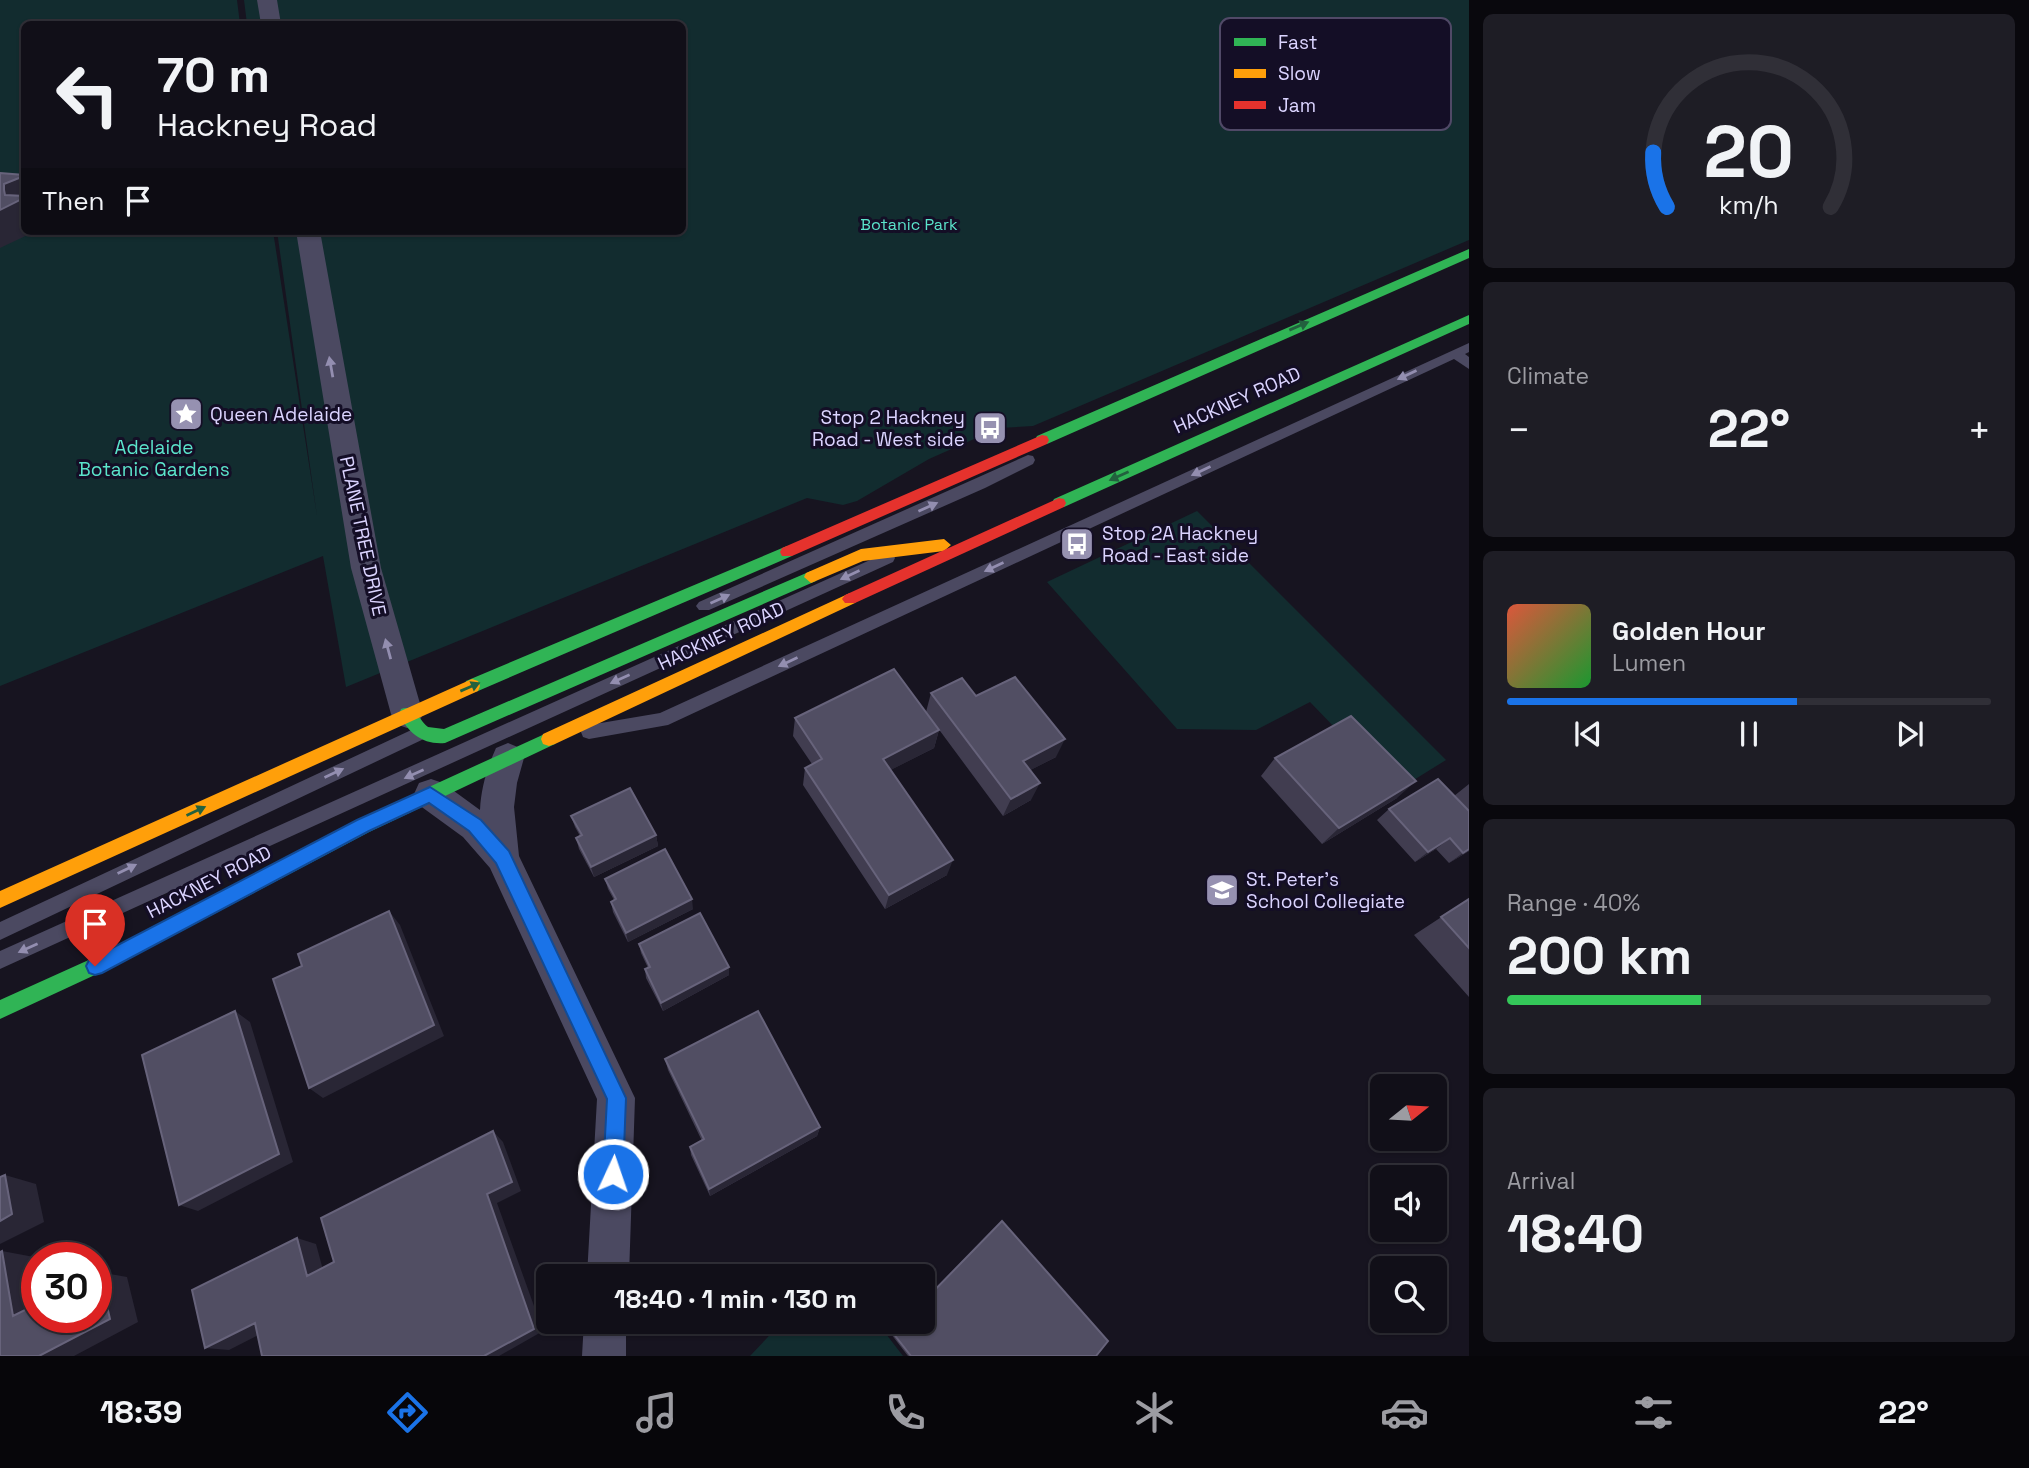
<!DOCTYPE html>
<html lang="en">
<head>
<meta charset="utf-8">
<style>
	:root { --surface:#110f18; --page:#1e1d25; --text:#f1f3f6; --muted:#9c9ca2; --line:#302f37; --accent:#1a73e8 }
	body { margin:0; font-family:"Space Grotesk",sans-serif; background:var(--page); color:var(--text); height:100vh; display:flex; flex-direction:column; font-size:26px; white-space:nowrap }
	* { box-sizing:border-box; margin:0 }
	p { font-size:23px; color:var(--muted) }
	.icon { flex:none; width:38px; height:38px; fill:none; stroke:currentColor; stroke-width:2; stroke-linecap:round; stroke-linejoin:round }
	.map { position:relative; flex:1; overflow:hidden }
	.side { display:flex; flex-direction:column; gap:14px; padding:14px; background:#09080d; width:560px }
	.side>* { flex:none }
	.top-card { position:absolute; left:21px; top:21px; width:665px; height:214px; border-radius:10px; box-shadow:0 2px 5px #0004,0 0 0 2px var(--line); background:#110f18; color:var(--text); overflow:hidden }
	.needle { width:46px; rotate:72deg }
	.tools { position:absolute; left:1370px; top:1074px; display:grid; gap:14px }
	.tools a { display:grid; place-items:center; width:77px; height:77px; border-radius:10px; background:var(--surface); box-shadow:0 2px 5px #0004,0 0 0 2px var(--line); font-size:35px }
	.speed { position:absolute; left:21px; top:1242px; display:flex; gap:14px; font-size:35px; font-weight:700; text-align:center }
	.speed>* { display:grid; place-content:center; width:91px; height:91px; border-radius:50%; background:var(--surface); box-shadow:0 2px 5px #0004,0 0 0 2px var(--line); line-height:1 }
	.speed .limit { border:10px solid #d22; background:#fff; color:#111 }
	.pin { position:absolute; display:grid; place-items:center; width:60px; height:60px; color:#fff; margin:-72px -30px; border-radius:50% 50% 50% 0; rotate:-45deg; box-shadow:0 0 7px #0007 }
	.pin .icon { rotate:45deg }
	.me { position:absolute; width:77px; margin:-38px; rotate:3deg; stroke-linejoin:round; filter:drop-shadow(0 0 5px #0008) }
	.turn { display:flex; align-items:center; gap:24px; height:147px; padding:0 21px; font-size:32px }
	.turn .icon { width:91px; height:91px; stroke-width:2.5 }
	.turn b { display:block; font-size:49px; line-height:60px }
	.then { display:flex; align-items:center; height:66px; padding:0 21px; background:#0003; gap:14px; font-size:26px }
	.big { font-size:52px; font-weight:700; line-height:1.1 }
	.side .widget { flex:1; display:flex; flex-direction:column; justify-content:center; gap:10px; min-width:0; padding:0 24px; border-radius:10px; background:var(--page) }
	.side .dial { align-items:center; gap:0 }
	.dial svg { height:182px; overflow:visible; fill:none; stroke:var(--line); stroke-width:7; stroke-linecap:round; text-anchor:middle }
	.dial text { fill:var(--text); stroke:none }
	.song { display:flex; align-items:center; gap:21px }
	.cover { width:84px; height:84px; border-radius:10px; background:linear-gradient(135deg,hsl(10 70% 55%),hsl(130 70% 35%)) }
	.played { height:7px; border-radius:4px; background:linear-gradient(90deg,var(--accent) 60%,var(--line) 60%) }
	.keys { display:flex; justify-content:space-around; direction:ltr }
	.heat { display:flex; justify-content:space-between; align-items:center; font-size:38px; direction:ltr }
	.charge { height:10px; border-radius:5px; background:linear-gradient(90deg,#34c759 40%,var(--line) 0) }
	.trip { position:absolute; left:536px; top:1264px; width:399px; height:70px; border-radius:10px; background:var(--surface); box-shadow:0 2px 5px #0004,0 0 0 2px var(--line); font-weight:700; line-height:70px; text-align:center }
	.tabs { display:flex; height:112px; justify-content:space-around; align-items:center; background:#07060a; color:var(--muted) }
	.tabs .icon { width:49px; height:49px }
	.tabs .on { color:var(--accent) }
	.tabs b { font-size:32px; color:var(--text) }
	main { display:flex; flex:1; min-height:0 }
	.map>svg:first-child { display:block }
</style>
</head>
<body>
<main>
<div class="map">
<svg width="1469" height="1356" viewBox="0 0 1469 1356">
	<rect width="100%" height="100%" fill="#171420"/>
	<!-- green -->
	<path fill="#122c2f" d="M 0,0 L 237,0 L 240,24 L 24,24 L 24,231 L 273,231 L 317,516 L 277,231 L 682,231 L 682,24 L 247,24 L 244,0 L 1469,0 L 1469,240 L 1033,426 L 999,428 L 929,459 L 857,501 L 843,505 L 807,498 L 346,687 L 323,556 L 0,686 Z
		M 1197,511 L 1446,760 L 1396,791 L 1310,702 L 1256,730 L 1177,729 L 1047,582 Z
		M 783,1321 L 876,1321 L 903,1356 L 750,1356 Z"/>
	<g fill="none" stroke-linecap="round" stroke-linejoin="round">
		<!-- lane -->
		<path fill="#4b4961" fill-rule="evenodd" d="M 1469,343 L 1469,352 L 1465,354 L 1469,357 L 1469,369 L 1454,359 L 668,725 L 589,739 L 583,737 L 581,732 L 583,727 L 589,725 L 660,713 Z
			M 1028,455 L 1033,456 L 1035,460 L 1033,464 L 985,488 L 709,610 L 699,610 L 696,606 L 699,602 Z
			M 888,552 L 893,554 L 895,558 L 893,562 L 0,969 L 0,951 Z
			M 422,725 L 428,727 L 430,732 L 428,737 L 0,940 L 0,922 Z"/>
		<!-- street -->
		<path fill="#4b4961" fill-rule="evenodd" d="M 257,0 L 277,0 L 281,24 L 261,24 Z
			M 296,231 L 320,231 L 381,568 L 423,714 L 418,724 L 407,728 L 396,724 L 391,714 L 351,568 Z
			M 508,743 L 520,748 L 524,758 L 517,783 L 514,807 L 519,856 L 635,1098 L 629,1276 L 587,1276 L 597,1099 L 490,868 L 463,837 L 419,805 L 414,794 L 419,783 L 431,779 L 443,783 L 480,810 C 481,788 487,768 496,748 Z
			M 584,1321 L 626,1321 L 626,1356 L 582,1356 Z"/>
		<!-- fast -->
		<path fill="#30b455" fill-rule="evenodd" d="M 1469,249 L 1469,258 L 1047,444 L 1037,444 L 1035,440 L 1037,436 Z
			M 1469,315 L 1469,324 L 1064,507 L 1054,507 L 1052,503 L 1054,499 Z
			M 787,546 L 792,548 L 794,552 L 792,556 L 478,691 L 472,693 L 466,691 L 464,686 L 466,681 Z
			M 811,571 L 816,573 L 818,577 L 816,581 L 445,743 C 423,745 408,733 399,714 L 401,709 C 414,704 419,720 428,727 L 444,729 Z
			M 549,732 L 555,734 L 557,739 L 555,744 L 369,832 L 125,961 L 0,1019 L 0,1000 L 113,949 L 357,820 Z"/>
		<!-- slow -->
		<path fill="#ff9f0a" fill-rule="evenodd" d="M 944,539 L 951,545 L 944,551 L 863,561 L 811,583 L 804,577 L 806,573 L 861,549 Z
			M 850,593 L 858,599 L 855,603 L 555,744 L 549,746 L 543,744 L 541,739 L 543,734 Z
			M 472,679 L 478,681 L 480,686 L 478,691 L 0,908 L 0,891 Z"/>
		<!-- jam -->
		<path fill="#e5322d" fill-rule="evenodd" d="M 1042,435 L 1047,436 L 1049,440 L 1047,444 L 792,556 L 782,556 L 780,552 L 782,548 Z
			M 1059,498 L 1064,499 L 1066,503 L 1064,507 L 855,603 L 845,603 L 842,599 L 845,595 Z"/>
	</g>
	<!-- wall -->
	<path fill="#413d50" d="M 931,693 L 1056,757 L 1030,770 L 1031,800 L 1003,816 L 926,712 Z
		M 795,718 L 939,730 L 934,748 L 890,770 L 947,875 L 885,909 L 803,785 L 805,768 L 812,764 L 793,736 Z
		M 1275,758 L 1397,798 L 1322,844 L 1261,776 Z
		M 1469,784 L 1469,851 L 1449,863 L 1436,849 L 1415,862 L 1377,820 L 1389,809 L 1454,796 Z
		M 571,816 L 656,835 L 658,846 L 594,877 L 579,849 L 576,838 L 580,836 L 575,827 Z
		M 605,879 L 693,909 L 628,942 L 613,912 L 611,902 L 614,900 L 608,889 Z
		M 1469,899 L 1469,997 L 1414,935 Z
		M 639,944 L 729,967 L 729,975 L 663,1011 L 646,978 L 645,969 L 648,968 L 641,953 Z
		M 665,1059 L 820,1127 L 817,1136 L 710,1196 L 691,1155 L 690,1147 L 702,1141 L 668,1070 Z
		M 1002,1221 L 1096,1356 L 908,1356 L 891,1334 L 903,1321 L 922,1321 L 922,1302 Z"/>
	<!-- shaded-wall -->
	<path fill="#292635" d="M 24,176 L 24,231 L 36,231 L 0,248 L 0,210 L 5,195 L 4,184 Z
		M 939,730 L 934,748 L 879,776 L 883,759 Z
		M 1065,739 L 1056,757 L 1015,778 L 1023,761 Z
		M 1416,781 L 1397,798 L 1322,844 L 1339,828 Z
		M 1040,783 L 1031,800 L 1003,816 L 1011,799 Z
		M 656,835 L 658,846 L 594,877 L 591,867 Z
		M 1450,838 L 1436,849 L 1415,862 L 1428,852 Z
		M 1469,849 L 1469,851 L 1449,863 L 1463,853 Z
		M 953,860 L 947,875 L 885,909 L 889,895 Z
		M 692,899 L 693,909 L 628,942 L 626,933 Z
		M 389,911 L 400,925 L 444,1036 L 323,1098 L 309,1088 Z
		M 729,967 L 729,975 L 663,1011 L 661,1003 Z
		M 235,1011 L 250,1022 L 293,1162 L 198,1211 L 179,1205 Z
		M 820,1127 L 817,1136 L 710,1196 L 709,1189 Z
		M 493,1131 L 503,1142 L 521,1191 L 497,1203 L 543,1331 L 499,1356 L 484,1356 L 487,1194 Z
		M 5,1175 L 36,1184 L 44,1222 L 0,1244 L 0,1221 Z
		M 297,1238 L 316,1244 L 326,1281 L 307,1276 Z
		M 2,1251 L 34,1257 L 37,1270 L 37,1318 L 13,1316 Z
		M 99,1272 L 127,1277 L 138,1322 L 74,1356 L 39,1356 Z
		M 255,1323 L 276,1326 L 229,1350 L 205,1348 Z"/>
	<!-- building -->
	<path fill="#514e63" stroke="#67637b" stroke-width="2" d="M 0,173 L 24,175 L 24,176 L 4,184 L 4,190 L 5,195 L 24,196 L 24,198 L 0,210 Z
		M 894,669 L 939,730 L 883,759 L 953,860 L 889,895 L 805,768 L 822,759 L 795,718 Z
		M 1015,677 L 1065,739 L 1023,761 L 1040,783 L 1011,799 L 931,693 L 962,678 L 976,696 Z
		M 1351,716 L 1416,781 L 1339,828 L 1275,758 Z
		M 1438,779 L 1469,811 L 1469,849 L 1463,853 L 1450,838 L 1428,852 L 1389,809 Z
		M 630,788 L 656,835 L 591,867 L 576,838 L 582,835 L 571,816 Z
		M 665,849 L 692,899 L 626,933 L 611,902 L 616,899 L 605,879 Z
		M 1469,899 L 1469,948 L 1441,917 Z
		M 389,911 L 434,1025 L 309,1088 L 273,979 L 302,966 L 298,954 Z
		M 700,913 L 729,967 L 661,1003 L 645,969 L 650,967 L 639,944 Z
		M 235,1011 L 279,1154 L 179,1205 L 142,1055 Z
		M 758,1011 L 820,1127 L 709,1189 L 690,1147 L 704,1139 L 665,1059 Z
		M 493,1131 L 512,1182 L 487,1194 L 534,1329 L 484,1356 L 262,1356 L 255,1323 L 205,1348 L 192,1290 L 297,1238 L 307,1276 L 334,1262 L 321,1218 Z
		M 5,1175 L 12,1214 L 0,1221 L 0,1177 Z
		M 1002,1221 L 1108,1341 L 1096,1356 L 911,1356 L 893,1333 L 904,1321 L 922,1321 L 922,1303 Z
		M 2,1251 L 13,1316 L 37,1304 L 37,1318 L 96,1318 L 96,1273 L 99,1272 L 110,1319 L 39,1356 L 0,1356 L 0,1252 Z"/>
	<!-- one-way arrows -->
	<defs><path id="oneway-solid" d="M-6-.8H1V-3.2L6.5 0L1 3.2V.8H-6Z" transform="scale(1.75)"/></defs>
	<g fill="#22613e">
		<use href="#oneway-solid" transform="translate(1299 326) rotate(-23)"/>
		<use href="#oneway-solid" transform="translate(1119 476) rotate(156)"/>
		<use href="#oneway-solid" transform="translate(470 687) rotate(-23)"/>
		<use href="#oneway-solid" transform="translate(196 811) rotate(-25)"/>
	</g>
	<g fill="#938eb0">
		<use href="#oneway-solid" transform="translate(331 367) rotate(-100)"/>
		<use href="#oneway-solid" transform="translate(1407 375) rotate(155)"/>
		<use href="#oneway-solid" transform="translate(1201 471) rotate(155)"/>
		<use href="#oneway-solid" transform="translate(928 507) rotate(-24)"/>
		<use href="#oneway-solid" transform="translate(994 567) rotate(155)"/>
		<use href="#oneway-solid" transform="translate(850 575) rotate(155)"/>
		<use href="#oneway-solid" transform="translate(720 599) rotate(-24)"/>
		<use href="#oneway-solid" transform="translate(388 649) rotate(-105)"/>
		<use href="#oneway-solid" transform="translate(788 662) rotate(155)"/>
		<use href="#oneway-solid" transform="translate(620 679) rotate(156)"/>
		<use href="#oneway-solid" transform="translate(334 773) rotate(-25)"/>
		<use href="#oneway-solid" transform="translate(414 774) rotate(156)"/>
		<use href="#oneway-solid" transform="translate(127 869) rotate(-26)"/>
		<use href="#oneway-solid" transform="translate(28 948) rotate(156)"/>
	</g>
	<!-- route -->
	<path fill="#1a73e8" stroke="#114b97" stroke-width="2" d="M 430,787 L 481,820 L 509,851 L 626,1098 L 623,1174 L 620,1181 L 613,1184 L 606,1181 L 603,1174 L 607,1099 L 496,863 L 469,831 L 429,803 L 369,831 L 102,973 L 95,975 L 89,973 L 86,966 L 89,960 L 357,820 Z"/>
	<!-- icons -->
	<defs>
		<g id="sight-square" transform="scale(1.75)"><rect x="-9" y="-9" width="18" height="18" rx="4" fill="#9691b1" stroke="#140e26"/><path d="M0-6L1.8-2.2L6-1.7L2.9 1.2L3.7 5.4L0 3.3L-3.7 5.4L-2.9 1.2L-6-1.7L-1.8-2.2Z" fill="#fff"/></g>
		<g id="bus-square" transform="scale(1.75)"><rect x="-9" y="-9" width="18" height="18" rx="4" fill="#9691b1" stroke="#140e26"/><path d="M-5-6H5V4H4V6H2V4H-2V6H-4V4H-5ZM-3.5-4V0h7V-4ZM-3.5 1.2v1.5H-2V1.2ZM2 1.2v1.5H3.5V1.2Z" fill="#fff"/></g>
		<g id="school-square" transform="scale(1.75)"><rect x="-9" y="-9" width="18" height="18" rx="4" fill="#9691b1" stroke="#140e26"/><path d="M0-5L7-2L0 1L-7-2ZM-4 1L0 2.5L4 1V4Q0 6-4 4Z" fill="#fff"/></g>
	</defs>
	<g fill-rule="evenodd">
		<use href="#sight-square" x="186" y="414"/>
		<use href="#bus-square" x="990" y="428"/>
		<use href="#bus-square" x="1077" y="544"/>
		<use href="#school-square" x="1222" y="890"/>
	</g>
	<g text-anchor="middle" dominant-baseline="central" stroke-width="6" stroke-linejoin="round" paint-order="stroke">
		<!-- far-park labels -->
		<g font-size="16" fill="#5be4cb" stroke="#140e26">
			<text x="909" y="224">Botanic Park</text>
		</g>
		<!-- street labels -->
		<g font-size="19" fill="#dbd4ff" stroke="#140e26">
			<text transform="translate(1237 400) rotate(-24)">HACKNEY ROAD</text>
			<text transform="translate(363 536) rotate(78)">PLANE TREE DRIVE</text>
			<text transform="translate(721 636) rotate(-25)">HACKNEY ROAD</text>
			<text transform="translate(209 882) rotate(-27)">HACKNEY ROAD</text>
		</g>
		<!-- poi labels -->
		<g font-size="19" fill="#dbd4ff" stroke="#140e26" text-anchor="start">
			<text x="210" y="414">Queen Adelaide</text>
			<text x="965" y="417" text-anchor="end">Stop 2 Hackney<tspan x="965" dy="22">Road - West side</tspan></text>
			<text x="1102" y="533">Stop 2A Hackney<tspan x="1102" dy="22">Road - East side</tspan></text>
			<text x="1246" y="879">St. Peter's<tspan x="1246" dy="22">School Collegiate</tspan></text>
		</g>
		<!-- park labels -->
		<g font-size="19" fill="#5be4cb" stroke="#140e26">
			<text x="154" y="447">Adelaide<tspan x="154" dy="22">Botanic Gardens</tspan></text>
		</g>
	</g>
	<!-- legend -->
	<rect x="1220" y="18" width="231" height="112" rx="10" fill="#140e26" stroke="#504967" stroke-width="2"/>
	<rect x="1234" y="38" width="32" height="8" fill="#30b455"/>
	<rect x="1234" y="69" width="32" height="9" fill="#ff9f0a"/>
	<rect x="1234" y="101" width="32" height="8" fill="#e5322d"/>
	<g font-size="19" fill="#dbd4ff">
		<text x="1278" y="49">Fast</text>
		<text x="1278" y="80">Slow</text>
		<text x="1278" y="112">Jam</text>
	</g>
</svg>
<div class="tools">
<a><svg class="needle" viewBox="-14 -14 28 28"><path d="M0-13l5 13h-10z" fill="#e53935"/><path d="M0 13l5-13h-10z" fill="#9c9ca2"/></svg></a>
<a><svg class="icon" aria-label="sound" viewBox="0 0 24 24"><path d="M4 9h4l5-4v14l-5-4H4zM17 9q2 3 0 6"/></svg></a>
<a><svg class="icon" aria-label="search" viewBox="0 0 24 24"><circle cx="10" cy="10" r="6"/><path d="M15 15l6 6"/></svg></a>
</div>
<div class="speed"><div class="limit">30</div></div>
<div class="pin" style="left:95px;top:966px;background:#d93025"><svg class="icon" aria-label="arrive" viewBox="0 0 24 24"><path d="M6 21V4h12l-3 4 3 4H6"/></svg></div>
<svg class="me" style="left:613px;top:1174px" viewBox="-20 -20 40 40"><circle r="17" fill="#1a73e8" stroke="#fff" stroke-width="3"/><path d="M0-11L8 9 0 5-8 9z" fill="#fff"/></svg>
<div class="trip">18:40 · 1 min · 130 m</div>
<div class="top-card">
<div class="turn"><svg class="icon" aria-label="left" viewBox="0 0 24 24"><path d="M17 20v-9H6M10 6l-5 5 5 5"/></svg><div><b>70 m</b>Hackney Road</div></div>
<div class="then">Then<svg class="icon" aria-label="arrive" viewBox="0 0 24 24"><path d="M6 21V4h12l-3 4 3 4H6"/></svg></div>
</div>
</div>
<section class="side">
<div class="widget dial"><svg viewBox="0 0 100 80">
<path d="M14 69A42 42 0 1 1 86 69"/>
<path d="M14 69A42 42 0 0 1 8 45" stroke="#1a73e8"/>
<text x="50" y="56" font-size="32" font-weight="700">20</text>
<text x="50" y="72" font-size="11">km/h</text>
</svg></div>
<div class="widget"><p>Climate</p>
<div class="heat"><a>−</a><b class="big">22°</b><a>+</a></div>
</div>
<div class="widget">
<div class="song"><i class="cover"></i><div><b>Golden Hour</b><p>Lumen</p></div></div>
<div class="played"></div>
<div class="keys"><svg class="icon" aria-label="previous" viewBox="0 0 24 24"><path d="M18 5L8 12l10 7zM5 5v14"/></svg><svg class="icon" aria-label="pause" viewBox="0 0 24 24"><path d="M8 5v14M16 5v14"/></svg><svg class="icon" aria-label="next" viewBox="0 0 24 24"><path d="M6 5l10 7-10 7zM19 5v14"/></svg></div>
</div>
<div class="widget"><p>Range · 40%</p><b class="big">200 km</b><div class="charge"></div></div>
<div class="widget"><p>Arrival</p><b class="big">18:40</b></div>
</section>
</main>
<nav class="tabs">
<b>18:39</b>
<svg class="icon on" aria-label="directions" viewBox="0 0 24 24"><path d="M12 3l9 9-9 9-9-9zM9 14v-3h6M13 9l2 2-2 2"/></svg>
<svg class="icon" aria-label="music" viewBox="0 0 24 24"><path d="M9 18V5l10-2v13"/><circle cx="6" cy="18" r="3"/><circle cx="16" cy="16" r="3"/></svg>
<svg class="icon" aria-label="phone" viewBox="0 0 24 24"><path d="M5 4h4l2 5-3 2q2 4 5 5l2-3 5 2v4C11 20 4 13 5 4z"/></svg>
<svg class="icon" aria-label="climate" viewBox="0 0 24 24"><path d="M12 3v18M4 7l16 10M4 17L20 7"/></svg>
<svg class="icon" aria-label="car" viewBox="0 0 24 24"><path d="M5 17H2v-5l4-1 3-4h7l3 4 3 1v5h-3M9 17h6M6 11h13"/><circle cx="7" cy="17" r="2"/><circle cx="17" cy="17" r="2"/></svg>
<svg class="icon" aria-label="filters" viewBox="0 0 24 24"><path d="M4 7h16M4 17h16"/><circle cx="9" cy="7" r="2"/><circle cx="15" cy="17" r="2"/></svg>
<b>22°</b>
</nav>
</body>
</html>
